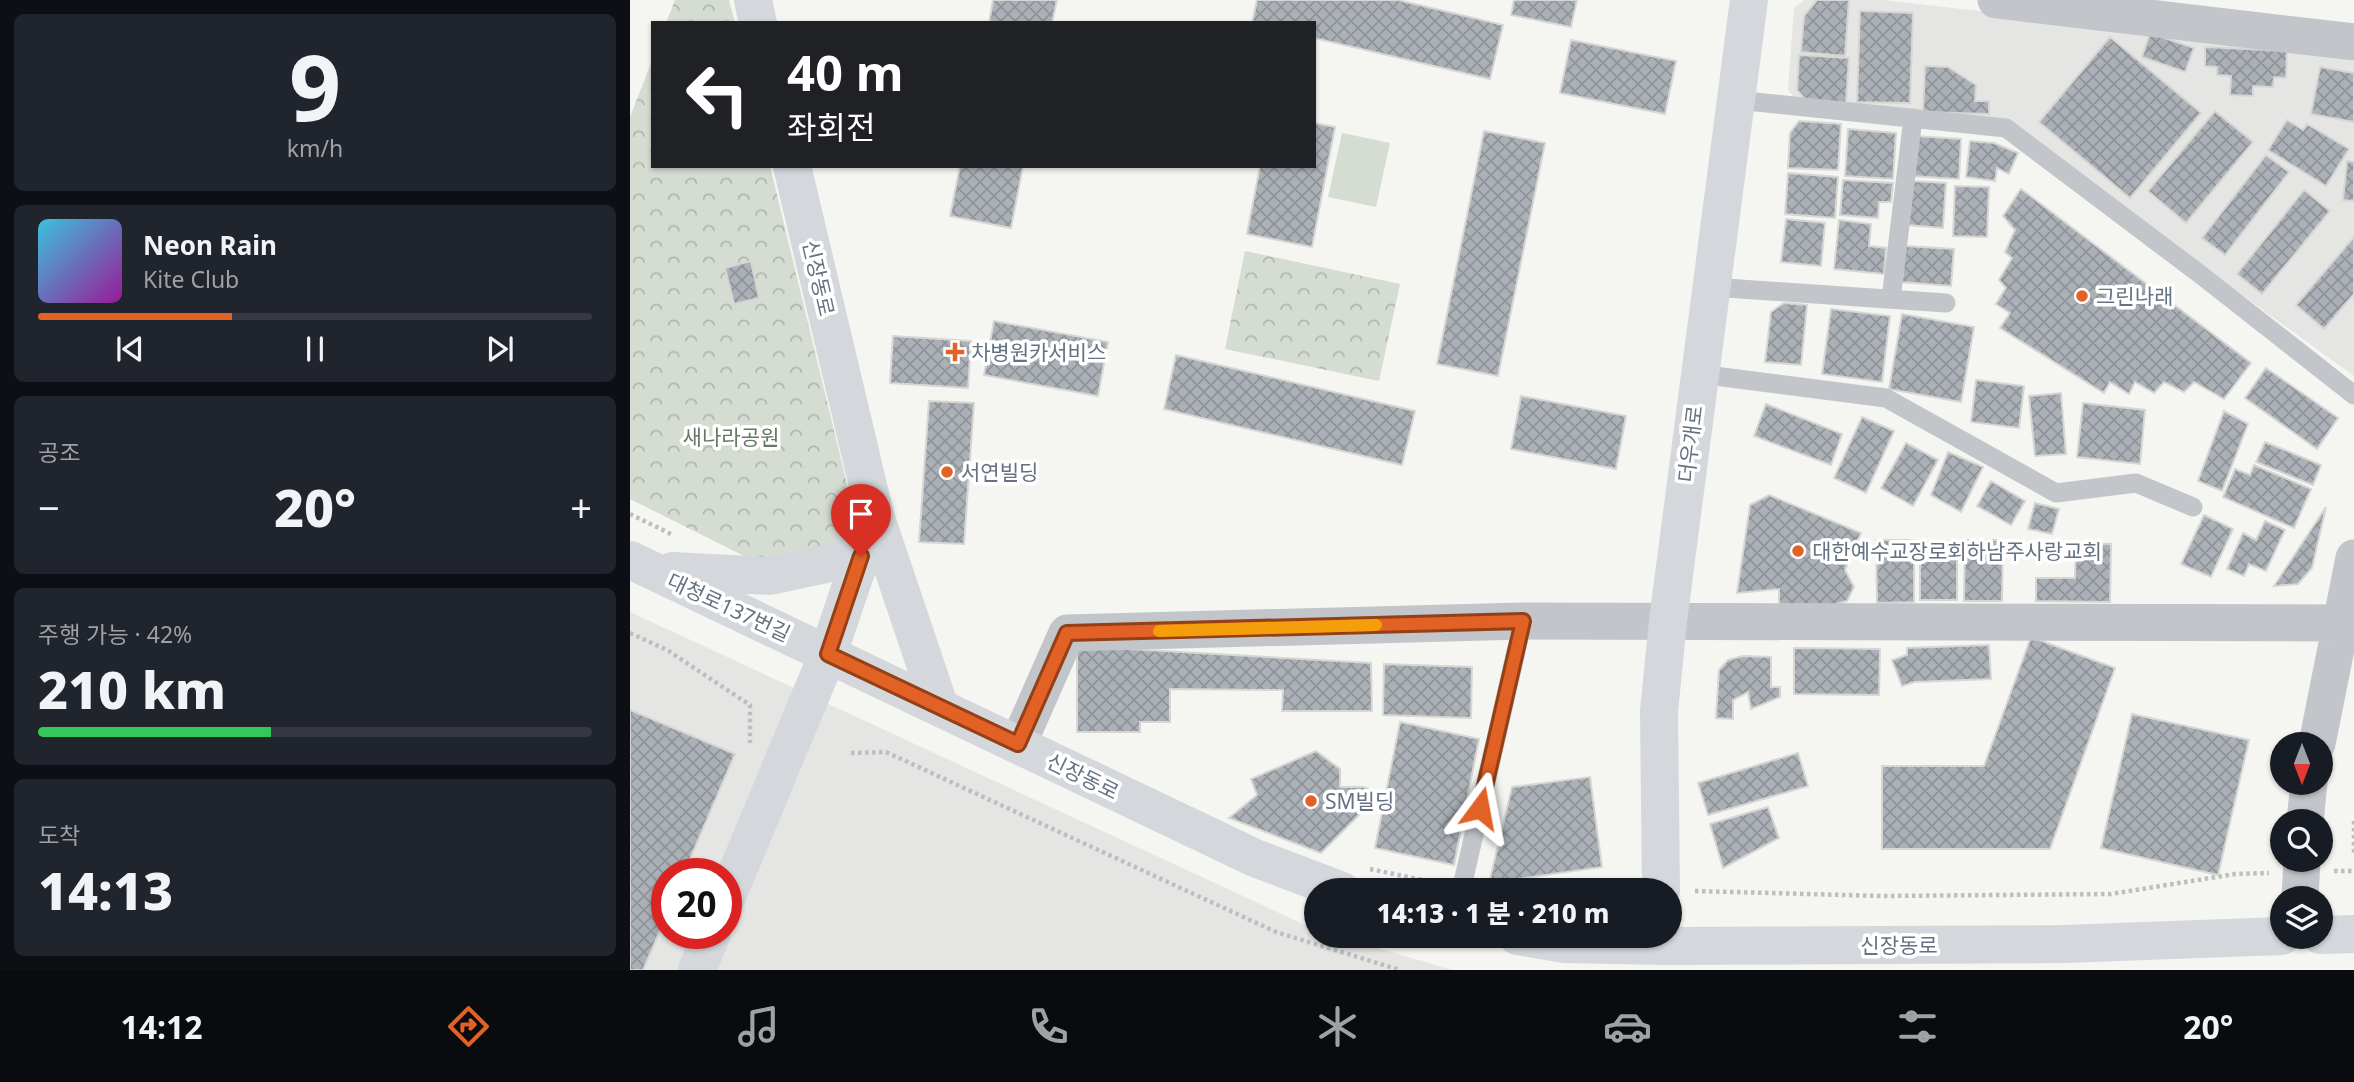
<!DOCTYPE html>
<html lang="ko">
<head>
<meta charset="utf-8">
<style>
	:root { --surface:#171b24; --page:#20242c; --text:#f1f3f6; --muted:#9ea1a6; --line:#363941; --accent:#e26124 }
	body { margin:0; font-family:"Noto Sans","Noto Sans KR",sans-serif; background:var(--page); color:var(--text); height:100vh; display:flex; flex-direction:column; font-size:26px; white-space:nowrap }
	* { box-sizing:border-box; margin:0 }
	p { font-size:23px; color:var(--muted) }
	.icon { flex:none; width:38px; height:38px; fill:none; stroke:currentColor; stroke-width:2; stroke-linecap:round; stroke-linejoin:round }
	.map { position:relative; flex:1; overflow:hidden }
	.details { display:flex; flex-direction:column; gap:14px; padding:14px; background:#0d0f14; width:630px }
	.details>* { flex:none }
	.banner { position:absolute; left:21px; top:21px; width:665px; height:147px; border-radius:0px; box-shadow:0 2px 5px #0004; background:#202124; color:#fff; overflow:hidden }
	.needle { width:46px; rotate:180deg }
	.fabs { position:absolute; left:1640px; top:732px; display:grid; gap:14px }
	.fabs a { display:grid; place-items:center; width:63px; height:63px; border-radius:50%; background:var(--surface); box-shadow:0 2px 5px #0004; font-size:35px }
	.speed { position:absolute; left:21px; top:858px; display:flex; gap:14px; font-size:35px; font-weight:700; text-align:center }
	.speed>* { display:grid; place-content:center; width:91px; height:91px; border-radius:50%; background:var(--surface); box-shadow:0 2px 5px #0004; line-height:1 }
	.speed .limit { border:10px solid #d22; background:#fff; color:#111 }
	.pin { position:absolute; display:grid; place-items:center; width:60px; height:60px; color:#fff; margin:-72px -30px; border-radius:50% 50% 50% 0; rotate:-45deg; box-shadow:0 0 7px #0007 }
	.pin .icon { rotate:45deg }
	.me { position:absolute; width:77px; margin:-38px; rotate:13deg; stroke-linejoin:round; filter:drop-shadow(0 0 5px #0008) }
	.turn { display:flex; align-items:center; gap:24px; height:147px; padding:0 21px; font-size:32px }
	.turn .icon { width:91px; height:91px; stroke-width:2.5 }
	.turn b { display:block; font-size:49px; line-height:60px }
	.big { font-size:52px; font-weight:800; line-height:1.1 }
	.details .card { flex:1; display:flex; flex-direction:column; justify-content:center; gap:10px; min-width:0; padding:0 24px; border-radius:10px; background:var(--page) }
	.details .dial { align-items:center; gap:0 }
	.dial b { font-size:91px; line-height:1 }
	.song { display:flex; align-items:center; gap:21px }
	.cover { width:84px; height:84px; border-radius:10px; background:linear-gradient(135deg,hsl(190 70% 55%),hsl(300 70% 35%)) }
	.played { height:7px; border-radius:4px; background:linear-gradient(90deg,var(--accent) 35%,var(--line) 35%) }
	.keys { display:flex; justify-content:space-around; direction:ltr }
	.heat { display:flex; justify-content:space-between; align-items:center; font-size:38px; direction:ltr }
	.charge { height:10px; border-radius:5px; background:linear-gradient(90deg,#34c759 42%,var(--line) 0) }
	.trip { position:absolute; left:674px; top:878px; width:378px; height:70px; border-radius:35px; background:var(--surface); box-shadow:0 2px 5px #0004; font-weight:800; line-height:70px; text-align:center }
	.dock { display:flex; height:112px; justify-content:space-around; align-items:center; background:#090b0e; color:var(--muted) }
	.dock .icon { width:49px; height:49px }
	.dock .active { color:var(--accent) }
	.dock b { font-size:32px; color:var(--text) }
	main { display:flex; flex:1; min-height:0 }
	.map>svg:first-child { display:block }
</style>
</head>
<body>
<main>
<section class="details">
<div class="card dial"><b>9</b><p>km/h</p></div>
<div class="card">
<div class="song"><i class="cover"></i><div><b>Neon Rain</b><p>Kite Club</p></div></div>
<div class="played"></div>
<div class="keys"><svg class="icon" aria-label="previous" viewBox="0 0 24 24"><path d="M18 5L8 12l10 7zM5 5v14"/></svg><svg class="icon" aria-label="pause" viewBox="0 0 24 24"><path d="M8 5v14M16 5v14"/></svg><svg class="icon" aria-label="next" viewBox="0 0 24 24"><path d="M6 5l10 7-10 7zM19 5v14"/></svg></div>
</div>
<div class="card"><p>공조</p>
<div class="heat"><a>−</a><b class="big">20°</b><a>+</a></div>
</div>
<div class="card"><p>주행 가능 · 42%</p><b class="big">210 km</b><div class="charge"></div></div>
<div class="card"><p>도착</p><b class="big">14:13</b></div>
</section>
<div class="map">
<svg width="1724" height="970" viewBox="0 0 1724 970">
	<defs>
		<pattern id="park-crowns" width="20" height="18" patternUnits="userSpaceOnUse" patternTransform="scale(1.75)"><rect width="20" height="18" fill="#d5dcd2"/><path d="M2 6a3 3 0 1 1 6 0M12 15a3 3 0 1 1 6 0" fill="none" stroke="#b0b7b0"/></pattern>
		<pattern id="building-cross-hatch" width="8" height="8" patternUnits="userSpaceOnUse" patternTransform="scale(1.75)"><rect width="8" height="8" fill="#abb1b7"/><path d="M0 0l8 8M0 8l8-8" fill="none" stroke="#8f949a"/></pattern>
	</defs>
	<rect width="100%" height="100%" fill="#f5f5f1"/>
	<!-- built -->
	<path fill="#e5e6e4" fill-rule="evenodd" d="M 1174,0 L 1254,0 L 1724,55 L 1724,376 L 1377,125 L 1173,107 L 1158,90 L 1164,8 Z
		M 0,612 L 686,930 L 686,936 L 707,936 L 822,970 L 0,970 ZM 37,873 L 96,873 L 96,933 L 37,933 Z"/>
	<!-- park -->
	<path fill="url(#park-crowns)" d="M 45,0 L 99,0 L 105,23 L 36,23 Z
		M 23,58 L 23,166 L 140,166 L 224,513 L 225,538 L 164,581 L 0,499 L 0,117 Z
		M 615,251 L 770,284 L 749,381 L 595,349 Z"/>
	<!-- pitch -->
	<path fill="#d5dcd2" d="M 712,133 L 760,143 L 746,207 L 698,197 Z"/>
	<!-- building -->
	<path fill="url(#building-cross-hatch)" stroke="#d6d6d4" stroke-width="2" d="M 363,0 L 427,0 L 422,23 L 359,23 Z
		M 627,0 L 768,0 L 873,25 L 860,79 L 684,38 L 684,23 L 622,23 Z
		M 884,0 L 947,0 L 941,27 L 881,15 Z
		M 1187,0 L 1219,0 L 1215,56 L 1171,52 L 1174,16 Z
		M 1230,11 L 1283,13 L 1280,103 L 1227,102 Z
		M 1520,33 L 1564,48 L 1555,72 L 1512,57 Z
		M 1480,37 L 1571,113 L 1500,198 L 1409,122 Z
		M 941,40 L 1046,61 L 1035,114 L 930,93 Z
		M 1575,47 L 1657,51 L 1656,78 L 1644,77 L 1643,87 L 1623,86 L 1623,96 L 1600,95 L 1601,76 L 1587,75 L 1587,67 L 1575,66 Z
		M 1169,55 L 1219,58 L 1216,103 L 1177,101 L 1167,90 Z
		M 1295,66 L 1318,67 L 1346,85 L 1345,101 L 1359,101 L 1359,114 L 1293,112 Z
		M 1690,67 L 1724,73 L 1724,122 L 1681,114 Z
		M 1585,111 L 1623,142 L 1556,223 L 1518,191 Z
		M 1657,120 L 1673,130 L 1677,124 L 1719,149 L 1696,186 L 1638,150 Z
		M 1169,121 L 1211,124 L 1208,170 L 1158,168 L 1160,133 Z
		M 684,123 L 705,127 L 682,247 L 617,234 L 630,166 L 684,166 Z
		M 1218,129 L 1266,133 L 1263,179 L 1215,176 Z
		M 854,131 L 915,143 L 868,376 L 807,364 Z
		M 1284,136 L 1331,139 L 1329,179 L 1282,176 Z
		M 1340,141 L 1364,143 L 1388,153 L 1379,174 L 1367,168 L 1365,181 L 1336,177 Z
		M 1636,155 L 1659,172 L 1595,255 L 1572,238 Z
		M 1717,161 L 1724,162 L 1724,201 L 1713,200 Z
		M 330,166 L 393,166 L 381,228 L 320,216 Z
		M 1158,173 L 1208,177 L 1205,218 L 1155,214 Z
		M 1213,180 L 1263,183 L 1261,202 L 1249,202 L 1248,218 L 1210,215 Z
		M 1281,181 L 1316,183 L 1313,228 L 1278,225 Z
		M 1325,186 L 1359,187 L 1357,237 L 1323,236 Z
		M 1391,189 L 1621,363 L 1594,399 L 1564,382 L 1554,392 L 1534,382 L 1524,393 L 1505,382 L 1499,394 L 1480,382 L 1474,393 L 1370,328 L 1380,313 L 1366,304 L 1376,288 L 1369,280 L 1382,258 L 1375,252 L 1385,230 L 1373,216 Z
		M 1674,190 L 1700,211 L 1632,294 L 1607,274 Z
		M 1156,219 L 1195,223 L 1191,266 L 1151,262 Z
		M 1209,220 L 1241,224 L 1239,246 L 1256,248 L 1254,274 L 1204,269 Z
		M 1724,237 L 1724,294 L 1694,329 L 1666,305 Z
		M 1275,246 L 1324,249 L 1321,286 L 1272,282 Z
		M 121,261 L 129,298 L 104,304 L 95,268 Z
		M 1154,303 L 1177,305 L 1171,365 L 1135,362 L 1141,312 Z
		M 1201,309 L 1260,316 L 1252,382 L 1192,374 Z
		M 1272,314 L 1344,327 L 1331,402 L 1259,389 Z
		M 364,321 L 478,342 L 468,396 L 354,375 Z
		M 263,336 L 341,341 L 338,388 L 260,383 Z
		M 546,355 L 785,411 L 772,465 L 534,409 Z
		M 1636,368 L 1708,418 L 1687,449 L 1615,398 Z
		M 1346,380 L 1394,386 L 1389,428 L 1341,422 Z
		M 1431,393 L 1436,454 L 1405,456 L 1399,396 Z
		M 891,396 L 996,416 L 986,469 L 881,449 Z
		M 299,401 L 344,403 L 334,544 L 289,542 Z
		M 1453,403 L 1515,410 L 1510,464 L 1447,457 Z
		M 1136,404 L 1212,434 L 1201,465 L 1124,436 Z
		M 1594,411 L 1618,424 L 1592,491 L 1568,481 Z
		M 1232,417 L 1264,431 L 1236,493 L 1204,478 Z
		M 1635,442 L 1691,465 L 1683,485 L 1626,462 Z
		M 1276,443 L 1308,460 L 1283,506 L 1251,488 Z
		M 1318,452 L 1353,467 L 1331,512 L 1301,495 Z
		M 1624,465 L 1681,489 L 1664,528 L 1593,497 L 1605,469 L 1620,475 Z
		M 1361,481 L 1395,501 L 1381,525 L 1347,506 Z
		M 1139,495 L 1231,533 L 1215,570 L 1224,587 L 1217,601 L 1195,607 L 1149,607 L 1149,589 L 1107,593 L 1120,505 Z
		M 1405,503 L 1429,509 L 1422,534 L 1398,529 Z
		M 1696,507 L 1682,568 L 1668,584 L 1644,586 Z
		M 1574,515 L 1603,529 L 1581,577 L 1551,564 Z
		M 1635,521 L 1655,530 L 1636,571 L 1619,564 L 1614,576 L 1597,569 L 1613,533 L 1626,540 Z
		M 1246,540 L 1284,540 L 1284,602 L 1247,603 Z
		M 1335,540 L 1373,540 L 1372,601 L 1334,601 Z
		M 1290,541 L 1327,541 L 1327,600 L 1290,600 Z
		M 1446,543 L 1481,544 L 1480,602 L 1406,601 L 1406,578 L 1445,578 Z
		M 1401,637 L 1485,668 L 1420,849 L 1252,849 L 1252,766 L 1354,766 Z
		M 1359,645 L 1361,679 L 1284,682 L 1272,686 L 1262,660 L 1277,655 L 1277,648 Z
		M 447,646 L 741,663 L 742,711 L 652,711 L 653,690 L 540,689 L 540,722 L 510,722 L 510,732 L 447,732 Z
		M 1164,648 L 1250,649 L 1249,695 L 1164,694 Z
		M 1113,656 L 1141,657 L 1141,687 L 1150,687 L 1150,697 L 1121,709 L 1118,692 L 1103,700 L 1103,719 L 1086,718 L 1089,670 L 1098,660 Z
		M 754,664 L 842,667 L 841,718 L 753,715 Z
		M 0,710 L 105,754 L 54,873 L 37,873 L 37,915 L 13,970 L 0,970 Z
		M 1502,714 L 1619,740 L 1588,875 L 1471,848 Z
		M 770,722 L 849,739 L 824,865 L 745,848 Z
		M 686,751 L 710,769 L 710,787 L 734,787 L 741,790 L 743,797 L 739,805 L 691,853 L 599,818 L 627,795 L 621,779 Z
		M 1168,753 L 1178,786 L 1078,815 L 1068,783 Z
		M 960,777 L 972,867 L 859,883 L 882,787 Z
		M 1138,807 L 1149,838 L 1093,868 L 1080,824 Z"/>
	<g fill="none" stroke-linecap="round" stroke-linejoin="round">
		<!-- path -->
		<path stroke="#bcbec0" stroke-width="4.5" stroke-dasharray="3.5 3.5" stroke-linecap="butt" d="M 0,514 L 43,535
			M 0,633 L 37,650 L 120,705 L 120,743
			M 221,753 L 256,752 L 646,932 L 770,970
			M 1724,821 L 1724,856
			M 740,869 L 807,883
			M 1704,871 L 1724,871
			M 858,890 L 878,891
			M 1065,891 L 1252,896 L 1481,894 L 1605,874 L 1639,873"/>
		<!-- lane -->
		<path stroke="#c2c5c9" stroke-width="19" d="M 1107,100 L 1376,128 L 1571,275 L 1724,395
			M 1081,287 L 1316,303
			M 1261,299 L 1283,118
			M 1069,374 L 1256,398 L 1426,493 L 1506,483 L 1563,507
			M 831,891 L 893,621"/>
		<!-- street -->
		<path stroke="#c2c5c9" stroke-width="37" d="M 1366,0 L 1724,42
			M 388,744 L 437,633 L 893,621 L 1710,623
			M 1687,744 L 1724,558
			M 1675,821 L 1679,782
			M 1670,898 L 1672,859"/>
		<!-- secondary -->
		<path stroke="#d4d8dc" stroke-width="38" d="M 123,0 L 128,23
			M 245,515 L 310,708
			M 0,560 L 625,858 L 712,891
			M 43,571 L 140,576 L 219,559 L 237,529
			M 1031,891 L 1029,711 L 1038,621 L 1119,0
			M 96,899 L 198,654 L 245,515 L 162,166
			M 1690,935 L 1724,934
			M 887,936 L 935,944 L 1036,946 L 1433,944 L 1652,936
			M 67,970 L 82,933"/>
	</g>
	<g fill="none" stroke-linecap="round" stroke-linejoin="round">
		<!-- route casing -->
		<g stroke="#933f17" stroke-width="18">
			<path id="route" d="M 231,556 L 198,654 L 388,744 L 437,633 L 893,621 L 850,808"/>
		</g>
		<!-- route -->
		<use href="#route" stroke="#e26124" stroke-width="12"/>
		<!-- slow -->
		<path stroke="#f59e0b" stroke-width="12" d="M 529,631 L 746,625"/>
	</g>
	<!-- markers -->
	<g fill="#e26124" stroke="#fff" stroke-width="2.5">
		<circle cx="1452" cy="296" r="7"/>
		<path d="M321.5 341.5h7v7h7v7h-7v7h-7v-7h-7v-7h7z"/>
		<circle cx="317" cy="472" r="7"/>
		<circle cx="1168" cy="551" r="7"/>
		<circle cx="681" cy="801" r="7"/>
	</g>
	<g text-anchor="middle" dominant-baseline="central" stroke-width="7" stroke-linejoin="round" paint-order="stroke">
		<!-- street labels -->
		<g font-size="21" fill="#647282" stroke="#fff">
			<text transform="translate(189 278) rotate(77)">신장동로</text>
			<text transform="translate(1060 444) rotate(-83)">더우개로</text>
			<text transform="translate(99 607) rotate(25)">대청로137번길</text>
			<text transform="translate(453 776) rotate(26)">신장동로</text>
			<text x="1269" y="945">신장동로</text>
		</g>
		<!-- poi labels -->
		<g font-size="21" fill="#647282" stroke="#fff" text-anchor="start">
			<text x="1466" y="296">그린나래</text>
			<text x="341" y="352">차병원카서비스</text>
			<text x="331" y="472">서연빌딩</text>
			<text x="1182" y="551">대한예수교장로회하남주사랑교회</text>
			<text x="695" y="801">SM빌딩</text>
		</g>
		<!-- park labels -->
		<g font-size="21" fill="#657963" stroke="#fff">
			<text x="101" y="437">새나라공원</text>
		</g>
	</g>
</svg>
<div class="fabs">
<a><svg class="needle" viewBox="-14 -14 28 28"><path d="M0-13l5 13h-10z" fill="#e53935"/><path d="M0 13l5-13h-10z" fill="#9ea1a6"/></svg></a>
<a><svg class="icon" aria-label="search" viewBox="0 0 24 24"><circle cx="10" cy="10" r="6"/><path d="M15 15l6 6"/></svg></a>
<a><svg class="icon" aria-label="layers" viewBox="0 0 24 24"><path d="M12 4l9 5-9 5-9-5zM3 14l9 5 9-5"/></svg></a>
</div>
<div class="speed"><div class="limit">20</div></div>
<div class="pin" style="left:231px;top:556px;background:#d93025"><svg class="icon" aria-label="arrive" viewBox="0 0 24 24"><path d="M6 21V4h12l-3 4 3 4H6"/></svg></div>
<svg class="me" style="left:850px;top:808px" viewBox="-20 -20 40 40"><path d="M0-17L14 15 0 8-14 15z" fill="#e26124" stroke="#fff" stroke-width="4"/></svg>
<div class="trip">14:13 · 1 분 · 210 m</div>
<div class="banner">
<div class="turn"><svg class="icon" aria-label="left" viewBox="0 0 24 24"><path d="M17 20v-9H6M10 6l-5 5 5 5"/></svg><div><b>40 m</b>좌회전</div></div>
</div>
</div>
</main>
<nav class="dock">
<b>14:12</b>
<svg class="icon active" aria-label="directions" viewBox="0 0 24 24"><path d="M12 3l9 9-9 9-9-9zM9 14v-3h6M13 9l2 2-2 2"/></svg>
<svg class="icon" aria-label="music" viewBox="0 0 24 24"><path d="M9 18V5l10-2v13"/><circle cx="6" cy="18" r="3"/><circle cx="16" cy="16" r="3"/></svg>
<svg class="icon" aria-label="phone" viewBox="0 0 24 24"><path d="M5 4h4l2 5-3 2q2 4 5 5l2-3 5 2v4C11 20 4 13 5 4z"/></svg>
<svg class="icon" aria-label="climate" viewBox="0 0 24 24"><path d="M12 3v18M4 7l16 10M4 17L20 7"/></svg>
<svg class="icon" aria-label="car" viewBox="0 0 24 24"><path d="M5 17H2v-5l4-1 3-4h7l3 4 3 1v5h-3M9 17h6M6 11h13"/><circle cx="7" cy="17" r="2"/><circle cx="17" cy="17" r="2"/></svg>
<svg class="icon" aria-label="filters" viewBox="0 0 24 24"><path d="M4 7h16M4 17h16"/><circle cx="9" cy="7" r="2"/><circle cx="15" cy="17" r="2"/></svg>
<b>20°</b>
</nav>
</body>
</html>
